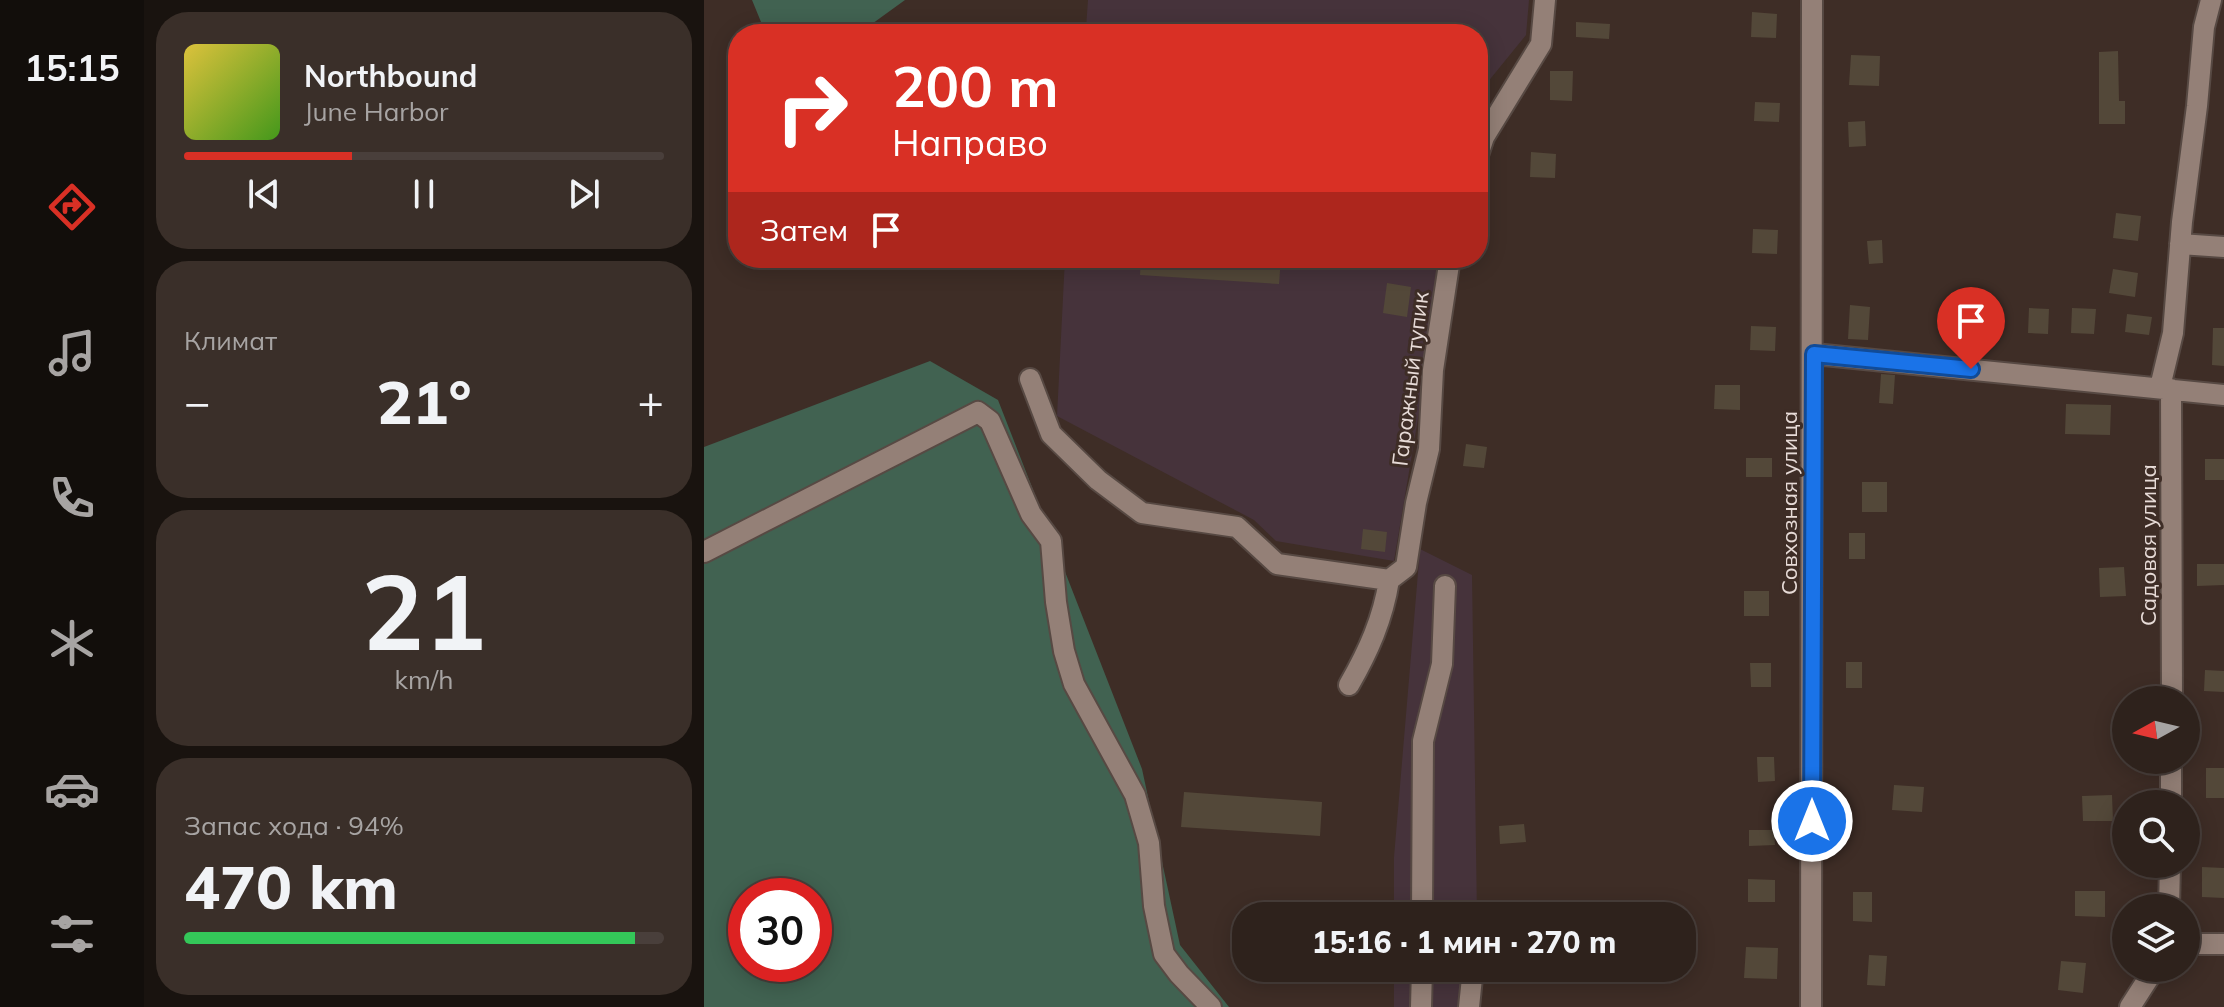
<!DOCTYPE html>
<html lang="ru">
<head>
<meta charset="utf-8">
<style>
	:root { --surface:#2e221c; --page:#3a2f29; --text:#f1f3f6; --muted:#a7a4a3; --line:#493f3b; --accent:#d93025 }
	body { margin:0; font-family:Mulish,sans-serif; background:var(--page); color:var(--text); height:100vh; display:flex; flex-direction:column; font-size:30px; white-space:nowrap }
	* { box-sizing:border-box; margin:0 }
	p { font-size:26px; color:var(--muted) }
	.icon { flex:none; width:44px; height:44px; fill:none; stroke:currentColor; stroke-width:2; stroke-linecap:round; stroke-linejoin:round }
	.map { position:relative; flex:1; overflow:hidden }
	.sheet { display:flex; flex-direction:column; gap:12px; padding:12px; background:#19130f; width:560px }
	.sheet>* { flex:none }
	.hud { position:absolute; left:24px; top:24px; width:760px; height:244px; border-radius:32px; box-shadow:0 4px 20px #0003,0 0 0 2px var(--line); background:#d93025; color:#fff; overflow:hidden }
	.needle { width:52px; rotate:262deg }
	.controls { position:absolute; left:1408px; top:686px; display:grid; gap:16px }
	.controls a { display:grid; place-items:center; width:88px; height:88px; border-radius:50%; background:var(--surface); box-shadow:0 4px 20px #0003,0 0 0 2px var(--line); font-size:40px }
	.speed { position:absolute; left:24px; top:878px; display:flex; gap:16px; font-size:40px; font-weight:700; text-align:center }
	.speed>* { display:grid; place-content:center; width:104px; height:104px; border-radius:50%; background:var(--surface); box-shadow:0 4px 20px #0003,0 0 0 2px var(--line); line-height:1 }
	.speed .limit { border:12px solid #d22; background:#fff; color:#111 }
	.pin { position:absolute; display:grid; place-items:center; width:68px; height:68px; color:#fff; margin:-82px -34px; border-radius:50% 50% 50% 0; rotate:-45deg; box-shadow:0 0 8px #0007 }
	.pin .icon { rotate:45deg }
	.me { position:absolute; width:88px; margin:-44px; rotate:0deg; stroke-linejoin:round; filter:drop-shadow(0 0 6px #0008) }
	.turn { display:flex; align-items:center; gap:28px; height:168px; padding:0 32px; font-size:36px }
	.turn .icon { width:104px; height:104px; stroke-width:2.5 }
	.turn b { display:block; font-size:56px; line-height:68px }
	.then { display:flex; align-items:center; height:76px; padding:0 32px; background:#0003; gap:16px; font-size:30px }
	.big { font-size:60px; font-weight:800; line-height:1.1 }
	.sheet .tile { flex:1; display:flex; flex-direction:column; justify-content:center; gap:12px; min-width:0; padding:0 28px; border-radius:32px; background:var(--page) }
	.sheet .dial { align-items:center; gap:0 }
	.dial b { font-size:104px; line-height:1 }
	.song { display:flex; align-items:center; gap:24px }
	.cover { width:96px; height:96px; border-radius:12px; background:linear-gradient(135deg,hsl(50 70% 55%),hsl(100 70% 35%)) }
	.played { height:8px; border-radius:4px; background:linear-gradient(90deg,var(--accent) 35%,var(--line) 35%) }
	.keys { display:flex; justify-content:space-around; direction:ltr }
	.heat { display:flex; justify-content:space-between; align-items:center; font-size:44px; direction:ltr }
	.charge { height:12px; border-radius:6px; background:linear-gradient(90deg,#34c759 94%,var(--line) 0) }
	.trip { position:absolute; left:528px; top:902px; width:464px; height:80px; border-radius:32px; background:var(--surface); box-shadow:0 4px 20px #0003,0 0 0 2px var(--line); font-weight:800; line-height:80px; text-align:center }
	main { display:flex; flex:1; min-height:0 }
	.dock { display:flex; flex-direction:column; width:144px; justify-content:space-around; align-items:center; background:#120e0b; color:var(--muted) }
	.dock .icon { width:56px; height:56px }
	.dock .active { color:var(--accent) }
	.dock b { font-size:36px; color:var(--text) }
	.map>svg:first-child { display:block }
</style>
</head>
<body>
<main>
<nav class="dock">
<b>15:15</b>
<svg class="icon active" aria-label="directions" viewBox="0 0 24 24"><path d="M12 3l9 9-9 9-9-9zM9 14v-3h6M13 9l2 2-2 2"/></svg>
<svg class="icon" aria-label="music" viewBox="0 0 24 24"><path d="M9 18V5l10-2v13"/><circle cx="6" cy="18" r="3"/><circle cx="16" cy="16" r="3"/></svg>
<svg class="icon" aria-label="phone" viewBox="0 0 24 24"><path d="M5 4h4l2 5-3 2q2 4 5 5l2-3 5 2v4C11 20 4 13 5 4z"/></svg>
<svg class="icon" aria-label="climate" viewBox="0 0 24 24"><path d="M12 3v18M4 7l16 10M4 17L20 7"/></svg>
<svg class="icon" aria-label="car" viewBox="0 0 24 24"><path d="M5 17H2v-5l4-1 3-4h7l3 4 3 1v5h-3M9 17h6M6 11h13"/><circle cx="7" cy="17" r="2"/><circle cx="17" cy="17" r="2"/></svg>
<svg class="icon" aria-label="filters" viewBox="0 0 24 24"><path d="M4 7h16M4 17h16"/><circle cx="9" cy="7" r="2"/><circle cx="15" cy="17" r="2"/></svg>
</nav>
<section class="sheet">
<div class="tile">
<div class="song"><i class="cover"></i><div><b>Northbound</b><p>June Harbor</p></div></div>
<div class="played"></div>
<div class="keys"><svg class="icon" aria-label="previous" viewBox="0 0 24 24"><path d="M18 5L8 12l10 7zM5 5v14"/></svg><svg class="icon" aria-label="pause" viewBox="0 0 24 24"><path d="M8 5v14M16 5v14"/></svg><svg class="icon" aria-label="next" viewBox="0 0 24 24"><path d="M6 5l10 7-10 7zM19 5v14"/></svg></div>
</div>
<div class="tile"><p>Климат</p>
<div class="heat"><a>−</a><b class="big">21°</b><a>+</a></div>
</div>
<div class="tile dial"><b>21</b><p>km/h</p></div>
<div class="tile"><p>Запас хода · 94%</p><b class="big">470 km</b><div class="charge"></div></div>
</section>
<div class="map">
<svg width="1520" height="1007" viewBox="0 0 1520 1007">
	<rect width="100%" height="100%" fill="#3e2d26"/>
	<!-- industrial -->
	<path fill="#46333b" d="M 384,0 L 825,0 L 822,35 L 774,94 L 774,34 L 435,34 L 382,28 Z
		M 361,258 L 741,258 L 690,561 L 572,541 L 550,520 L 353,416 Z
		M 716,549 L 768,575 L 773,916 L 690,916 L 690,857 Z
		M 690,968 L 774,968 L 774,1007 L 690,1007 Z"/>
	<!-- green -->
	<path fill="#416251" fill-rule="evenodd" d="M 48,0 L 201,0 L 154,34 L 62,34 Z
		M 226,361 L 294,400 L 438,769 L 476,945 L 525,1007 L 0,1007 L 0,447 ZM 42,896 L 110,896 L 110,964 L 42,964 Z"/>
	<!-- building -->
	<path fill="#534839" d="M 1048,12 L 1073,14 L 1072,38 L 1047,37 Z
		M 872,22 L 906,24 L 905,39 L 872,37 Z
		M 1414,51 L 1415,101 L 1421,101 L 1421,124 L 1395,124 L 1395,52 Z
		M 1147,55 L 1176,56 L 1175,86 L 1145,85 Z
		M 846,71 L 869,71 L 868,101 L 846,100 Z
		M 1051,102 L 1076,103 L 1075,122 L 1050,121 Z
		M 1161,121 L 1162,146 L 1145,147 L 1144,122 Z
		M 827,152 L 852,154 L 851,178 L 826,177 Z
		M 1412,213 L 1437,216 L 1434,241 L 1409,238 Z
		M 1049,229 L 1074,230 L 1073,254 L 1048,253 Z
		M 1178,240 L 1179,263 L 1165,264 L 1163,241 Z
		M 437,258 L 577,258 L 575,284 L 436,275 Z
		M 1409,269 L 1434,273 L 1431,297 L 1405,293 Z
		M 683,283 L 707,287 L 703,317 L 679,313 Z
		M 1146,305 L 1166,307 L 1164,340 L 1144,339 Z
		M 1325,308 L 1345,309 L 1344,334 L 1324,333 Z
		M 1368,308 L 1392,309 L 1390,334 L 1367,333 Z
		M 1423,314 L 1448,317 L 1445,335 L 1421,332 Z
		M 1047,326 L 1072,327 L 1071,351 L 1046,350 Z
		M 1509,328 L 1520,328 L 1520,366 L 1508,365 Z
		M 1177,374 L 1191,375 L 1189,404 L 1175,403 Z
		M 1011,385 L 1036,385 L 1036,410 L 1010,409 Z
		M 1362,404 L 1407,405 L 1406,435 L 1361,434 Z
		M 762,444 L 783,447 L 780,468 L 759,466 Z
		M 1042,458 L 1068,458 L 1068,477 L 1042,477 Z
		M 1501,459 L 1520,459 L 1520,480 L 1501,480 Z
		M 1158,482 L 1183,482 L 1183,512 L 1158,512 Z
		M 659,529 L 683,532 L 681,552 L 657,549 Z
		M 1145,533 L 1161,533 L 1161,559 L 1145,559 Z
		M 1493,564 L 1520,564 L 1520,585 L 1493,586 Z
		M 1420,567 L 1422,596 L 1396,597 L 1395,568 Z
		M 1040,591 L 1065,591 L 1065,616 L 1040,616 Z
		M 1142,662 L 1158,662 L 1158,688 L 1142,688 Z
		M 1046,663 L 1067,663 L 1067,687 L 1047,687 Z
		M 1501,670 L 1520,671 L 1520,692 L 1500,691 Z
		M 1053,757 L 1070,757 L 1071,781 L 1054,782 Z
		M 1502,768 L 1520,768 L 1520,798 L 1502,798 Z
		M 1190,785 L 1220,787 L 1218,812 L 1188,810 Z
		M 480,792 L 618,802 L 616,836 L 477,827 Z
		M 1408,795 L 1409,821 L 1379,821 L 1378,796 Z
		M 820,824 L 822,842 L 796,844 L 795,826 Z
		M 1045,830 L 1070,830 L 1071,845 L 1045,846 Z
		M 1498,867 L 1520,868 L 1520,898 L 1498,897 Z
		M 1044,879 L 1071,880 L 1071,902 L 1044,902 Z
		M 1371,891 L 1401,891 L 1401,917 L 1371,916 Z
		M 1149,892 L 1168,892 L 1168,922 L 1149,921 Z
		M 1042,947 L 1074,948 L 1073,979 L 1040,978 Z
		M 1165,955 L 1183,956 L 1181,986 L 1163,985 Z
		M 1357,961 L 1382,963 L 1379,993 L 1354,990 Z"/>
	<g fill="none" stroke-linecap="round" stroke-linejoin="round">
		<!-- minor casing -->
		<g stroke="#574943" stroke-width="24">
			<path id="minor" d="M 774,155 L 780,137 L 837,44 L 841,0
				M 1476,244 L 1520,247
				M 1110,354 L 1520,395
				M 326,379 L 347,434 L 394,480 L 438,513 L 533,527 L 573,564 L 685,580 L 702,567 L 712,503 L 725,449 L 729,370 L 746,258
				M 1456,387 L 1469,333 L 1478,222 L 1493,106 L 1500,27 L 1507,0
				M 1467,389 L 1468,700
				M 0,552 L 274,412 L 286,421 L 327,514 L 347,541 L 352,602 L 360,651 L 370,684 L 431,795 L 445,843 L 450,906 L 460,954 L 475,974 L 507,1007
				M 645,685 C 664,652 679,619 685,580
				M 1467,804 L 1467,760
				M 1465,908 L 1466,864
				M 718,916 L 719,741 L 738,664 L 741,586
				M 1482,944 L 1520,944
				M 717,1007 L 718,968
				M 765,1007 L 769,968
				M 1107,1007 L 1108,0
				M 1426,1007 L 1451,968"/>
		</g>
		<!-- minor -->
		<use href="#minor" stroke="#948077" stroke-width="20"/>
	</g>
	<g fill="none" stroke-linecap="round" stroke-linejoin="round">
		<!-- route casing -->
		<g stroke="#114b97" stroke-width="20">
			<path id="route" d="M 1108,821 L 1110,354 L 1267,369"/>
		</g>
		<!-- route -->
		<use href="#route" stroke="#1a73e8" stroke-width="14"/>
	</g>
	<g text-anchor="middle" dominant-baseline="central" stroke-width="6" stroke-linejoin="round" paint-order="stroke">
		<!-- street labels -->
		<g font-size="22" fill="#e7dbd7" stroke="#3e2d26">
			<text transform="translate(706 379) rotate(-83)">Гаражный тупик</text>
			<text transform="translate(1085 503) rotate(-90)">Совхозная улица</text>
			<text transform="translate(1444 545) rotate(-90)">Садовая улица</text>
		</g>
	</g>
</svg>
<div class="controls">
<a><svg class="needle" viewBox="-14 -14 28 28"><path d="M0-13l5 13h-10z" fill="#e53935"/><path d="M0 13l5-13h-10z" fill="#a7a4a3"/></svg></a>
<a><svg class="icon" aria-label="search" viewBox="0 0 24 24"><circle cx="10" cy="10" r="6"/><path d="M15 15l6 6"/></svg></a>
<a><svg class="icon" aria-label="layers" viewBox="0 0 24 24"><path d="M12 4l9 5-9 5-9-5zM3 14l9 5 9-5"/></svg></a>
</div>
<div class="speed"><div class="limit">30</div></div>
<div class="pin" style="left:1267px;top:369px;background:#d93025"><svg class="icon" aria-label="arrive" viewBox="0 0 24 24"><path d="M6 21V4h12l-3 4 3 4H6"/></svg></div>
<svg class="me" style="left:1108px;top:821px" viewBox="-20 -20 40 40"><circle r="17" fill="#1a73e8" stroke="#fff" stroke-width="3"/><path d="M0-11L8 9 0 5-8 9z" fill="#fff"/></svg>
<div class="trip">15:16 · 1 мин · 270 m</div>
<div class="hud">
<div class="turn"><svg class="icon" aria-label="right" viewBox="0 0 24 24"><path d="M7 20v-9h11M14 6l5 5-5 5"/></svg><div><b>200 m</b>Направо</div></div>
<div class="then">Затем<svg class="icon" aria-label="arrive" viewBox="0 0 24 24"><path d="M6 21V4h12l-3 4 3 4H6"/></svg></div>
</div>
</div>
</main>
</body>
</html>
